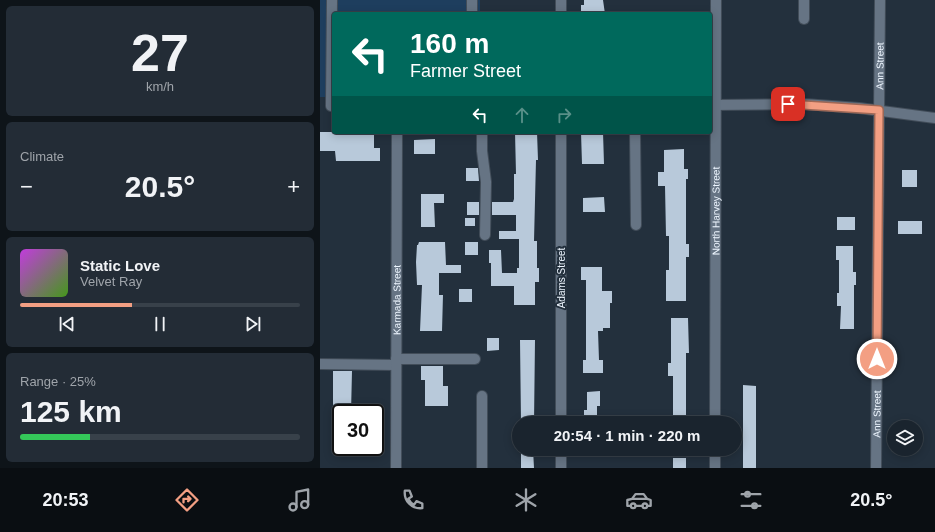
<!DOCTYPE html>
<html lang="en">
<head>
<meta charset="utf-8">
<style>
	:root { --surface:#1a242e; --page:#232c36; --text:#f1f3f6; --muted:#9fa4aa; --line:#38414a; --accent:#f39f83 }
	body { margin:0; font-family:Helvetica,sans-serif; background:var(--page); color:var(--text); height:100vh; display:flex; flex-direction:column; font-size:15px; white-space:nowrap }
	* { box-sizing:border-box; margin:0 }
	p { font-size:13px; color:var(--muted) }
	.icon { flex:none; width:22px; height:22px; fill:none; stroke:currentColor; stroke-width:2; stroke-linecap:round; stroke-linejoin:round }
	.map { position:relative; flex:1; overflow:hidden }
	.drawer { display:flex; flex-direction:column; gap:6px; padding:6px; background:#0e1419; width:320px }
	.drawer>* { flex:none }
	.hud { position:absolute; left:12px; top:12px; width:380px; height:122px; border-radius:4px; box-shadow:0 2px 10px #0003,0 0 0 1px var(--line); background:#00695c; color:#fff; overflow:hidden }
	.buttons { position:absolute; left:567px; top:420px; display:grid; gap:8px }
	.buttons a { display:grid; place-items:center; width:36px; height:36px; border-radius:50%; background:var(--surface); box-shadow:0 2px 10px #0003,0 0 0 1px var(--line); font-size:20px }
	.speed { position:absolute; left:12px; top:404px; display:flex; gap:8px; font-size:20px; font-weight:700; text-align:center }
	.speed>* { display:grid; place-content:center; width:52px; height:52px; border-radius:50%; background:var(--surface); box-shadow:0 2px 10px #0003,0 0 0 1px var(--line); line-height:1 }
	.speed .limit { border:2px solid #111; border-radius:6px; background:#fff; color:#111 }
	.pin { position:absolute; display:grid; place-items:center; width:34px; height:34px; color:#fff; margin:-17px; border-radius:8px; box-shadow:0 2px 6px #0006 }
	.me { position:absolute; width:44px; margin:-22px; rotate:0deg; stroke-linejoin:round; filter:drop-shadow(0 0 3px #0008) }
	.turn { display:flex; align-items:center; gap:14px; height:84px; padding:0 12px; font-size:18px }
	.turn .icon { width:52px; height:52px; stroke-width:2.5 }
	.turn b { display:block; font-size:28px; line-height:34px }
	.lanes { display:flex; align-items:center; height:38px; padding:0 12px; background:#0003; justify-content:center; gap:20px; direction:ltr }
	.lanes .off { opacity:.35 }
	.big { font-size:30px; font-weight:700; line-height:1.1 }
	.drawer .tile { flex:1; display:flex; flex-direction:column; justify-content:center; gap:6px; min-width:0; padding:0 14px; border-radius:6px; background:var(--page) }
	.drawer .dial { align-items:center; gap:0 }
	.dial b { font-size:52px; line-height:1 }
	.song { display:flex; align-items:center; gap:12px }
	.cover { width:48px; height:48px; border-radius:6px; background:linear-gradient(135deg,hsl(290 70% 55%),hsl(100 70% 35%)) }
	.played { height:4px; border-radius:2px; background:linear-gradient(90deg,var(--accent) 40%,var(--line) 40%) }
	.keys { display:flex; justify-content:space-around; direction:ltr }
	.heat { display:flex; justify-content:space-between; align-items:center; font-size:22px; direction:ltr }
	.charge { height:6px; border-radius:3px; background:linear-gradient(90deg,#34c759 25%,var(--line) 0) }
	.trip { position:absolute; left:192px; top:416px; width:230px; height:40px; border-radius:20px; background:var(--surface); box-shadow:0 2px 10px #0003,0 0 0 1px var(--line); font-weight:700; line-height:40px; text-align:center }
	.dock { display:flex; height:64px; justify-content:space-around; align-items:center; background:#0a0e12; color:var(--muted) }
	.dock .icon { width:28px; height:28px }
	.dock .on { color:var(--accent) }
	.dock b { font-size:18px; color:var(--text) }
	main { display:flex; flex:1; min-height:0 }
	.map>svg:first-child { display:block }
</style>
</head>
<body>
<main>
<section class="drawer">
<div class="tile dial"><b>27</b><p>km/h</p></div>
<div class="tile"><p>Climate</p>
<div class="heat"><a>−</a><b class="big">20.5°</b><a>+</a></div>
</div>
<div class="tile">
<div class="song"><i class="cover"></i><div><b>Static Love</b><p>Velvet Ray</p></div></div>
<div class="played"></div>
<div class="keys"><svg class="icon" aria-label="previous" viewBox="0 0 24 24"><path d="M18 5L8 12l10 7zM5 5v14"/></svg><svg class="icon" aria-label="pause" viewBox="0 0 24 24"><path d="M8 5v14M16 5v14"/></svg><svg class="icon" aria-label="next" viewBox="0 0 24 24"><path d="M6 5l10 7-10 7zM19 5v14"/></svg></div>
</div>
<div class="tile"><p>Range · 25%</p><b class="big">125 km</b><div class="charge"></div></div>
</section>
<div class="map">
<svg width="615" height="468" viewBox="0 0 615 468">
	<rect width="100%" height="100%" fill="#23303d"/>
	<!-- green -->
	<path fill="#1e3e5e" d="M 0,0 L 160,0 L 160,14 L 14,14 L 14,97 L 0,97 Z"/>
	<!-- building -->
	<path fill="#b8c9da" d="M 264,0 L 283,0 L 285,14 L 261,14 L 261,5 L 264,5 Z
		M 0,132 L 54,132 L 54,148 L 60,148 L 60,161 L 16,161 L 15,151 L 0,151 Z
		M 195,132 L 217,132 L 218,160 L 216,160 L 214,241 L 217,241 L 217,268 L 219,268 L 219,282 L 215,282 L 215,305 L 194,305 L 194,286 L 171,286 L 171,263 L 169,263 L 169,250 L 181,250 L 182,273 L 197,273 L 197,268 L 199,268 L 199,239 L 179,239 L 179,231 L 196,231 L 196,215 L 172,215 L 172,202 L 193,202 L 194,199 L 194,174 L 196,174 Z
		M 261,132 L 283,132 L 284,164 L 262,164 Z
		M 115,139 L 115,154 L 94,154 L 94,140 Z
		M 364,149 L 364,169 L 368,169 L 368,179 L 366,179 L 366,244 L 369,244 L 369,257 L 366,257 L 366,301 L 346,301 L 346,270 L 349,270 L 349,236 L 346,236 L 345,186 L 338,186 L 338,172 L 344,172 L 344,150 Z
		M 146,168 L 158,168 L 159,181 L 146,181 Z
		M 582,170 L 597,170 L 597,187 L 582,187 Z
		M 101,194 L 124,194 L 124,203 L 114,203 L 115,227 L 101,227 Z
		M 284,197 L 285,212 L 263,212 L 263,198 Z
		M 147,202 L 159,202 L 159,215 L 147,215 Z
		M 517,217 L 535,217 L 535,230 L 517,230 Z
		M 145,218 L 155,218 L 155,226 L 145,226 Z
		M 578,221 L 602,221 L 602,234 L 578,234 Z
		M 99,242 L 125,242 L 126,265 L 141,265 L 141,273 L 119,273 L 119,295 L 123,295 L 122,331 L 100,331 L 102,285 L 97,285 L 96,262 L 97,245 L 98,245 Z
		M 145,242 L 158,242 L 158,255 L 145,255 Z
		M 516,246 L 533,246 L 533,272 L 536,272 L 536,285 L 534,285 L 534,329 L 520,329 L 521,306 L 517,306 L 517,293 L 519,293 L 519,260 L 516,260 Z
		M 261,267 L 282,267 L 282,291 L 292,291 L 292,303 L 290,303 L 290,328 L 283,328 L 283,331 L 278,331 L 279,360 L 283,360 L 283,373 L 263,373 L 263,360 L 266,360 L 266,280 L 261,280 Z
		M 139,289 L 152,289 L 152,302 L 139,302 Z
		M 351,318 L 368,318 L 369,353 L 366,353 L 366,423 L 353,423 L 353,376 L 348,376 L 348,363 L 351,363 Z
		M 167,338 L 179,338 L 179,350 L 167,351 Z
		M 200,340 L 215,340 L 214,423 L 201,423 Z
		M 101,366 L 123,366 L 123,386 L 128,386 L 128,406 L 105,406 L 105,380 L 101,380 Z
		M 13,371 L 32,371 L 31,413 L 13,413 Z
		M 423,385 L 436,386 L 436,468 L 423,468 Z
		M 280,391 L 280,406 L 277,406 L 277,423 L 264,423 L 264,410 L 267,410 L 267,392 Z
		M 201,449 L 213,449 L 214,468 L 201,468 Z
		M 353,458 L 366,458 L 366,468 L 353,468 Z"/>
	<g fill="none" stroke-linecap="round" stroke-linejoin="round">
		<!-- minor casing -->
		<g stroke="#424d59" stroke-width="12">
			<g id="minor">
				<path d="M 152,0 L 152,14"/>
				<path d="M 241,14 L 241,0"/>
				<path d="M 484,19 L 484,0"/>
				<path d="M 390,105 L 484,104 L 539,108 L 615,118"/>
				<path d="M 11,106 L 12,0"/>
				<path d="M 162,132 L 162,151 L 166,182 L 165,235"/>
				<path d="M 315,132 L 316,225"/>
				<path d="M 76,359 L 155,359"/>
				<path d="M 0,364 L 76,365"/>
				<path d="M 241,423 L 241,132"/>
				<path id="s1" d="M 395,423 L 396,0"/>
				<path d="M 395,449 L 395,468"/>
				<path id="s2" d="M 76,468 L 77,132"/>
				<path d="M 162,468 L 162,396"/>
				<path d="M 241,468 L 241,449"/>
				<path id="s3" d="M 556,468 L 560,0"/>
			</g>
		</g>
		<!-- minor -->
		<use href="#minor" stroke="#667484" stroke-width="10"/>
	</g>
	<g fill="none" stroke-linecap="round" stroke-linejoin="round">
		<!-- route casing -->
		<g stroke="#9e6755" stroke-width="10">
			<path id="route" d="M 468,104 L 559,110 L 557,359"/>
		</g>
		<!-- route -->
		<use href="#route" stroke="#f39f83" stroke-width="7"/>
	</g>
	<g text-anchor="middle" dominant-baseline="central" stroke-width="4" stroke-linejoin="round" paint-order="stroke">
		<!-- street labels -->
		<g font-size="10" fill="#eef6ff" stroke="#23303d">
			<text stroke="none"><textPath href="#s3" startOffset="402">Ann Street</textPath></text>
			<text stroke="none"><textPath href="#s1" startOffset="212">North Harvey Street</textPath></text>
			<text transform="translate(241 278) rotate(-90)">Adams Street</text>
			<text stroke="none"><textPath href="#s2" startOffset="168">Karmada Street</textPath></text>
			<text stroke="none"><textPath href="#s3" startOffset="54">Ann Street</textPath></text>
		</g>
	</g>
</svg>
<div class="buttons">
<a><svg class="icon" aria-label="layers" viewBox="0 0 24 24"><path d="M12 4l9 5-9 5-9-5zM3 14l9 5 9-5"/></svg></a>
</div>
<div class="speed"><div class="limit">30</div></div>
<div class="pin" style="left:468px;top:104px;background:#d93025"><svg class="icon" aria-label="arrive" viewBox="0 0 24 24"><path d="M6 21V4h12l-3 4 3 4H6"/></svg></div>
<svg class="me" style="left:557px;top:359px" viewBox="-20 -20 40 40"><circle r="17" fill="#f39f83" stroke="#fff" stroke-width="3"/><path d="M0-11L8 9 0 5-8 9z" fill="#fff"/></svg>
<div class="trip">20:54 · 1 min · 220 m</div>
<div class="hud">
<div class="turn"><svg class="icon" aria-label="left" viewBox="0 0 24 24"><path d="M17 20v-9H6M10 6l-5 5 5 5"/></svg><div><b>160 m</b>Farmer Street</div></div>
<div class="lanes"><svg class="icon" aria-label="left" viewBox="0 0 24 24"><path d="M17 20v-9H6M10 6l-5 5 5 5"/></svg><svg class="icon off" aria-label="ahead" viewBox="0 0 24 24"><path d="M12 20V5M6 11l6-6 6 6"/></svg><svg class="icon off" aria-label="right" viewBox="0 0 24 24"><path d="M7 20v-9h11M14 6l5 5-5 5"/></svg></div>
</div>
</div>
</main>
<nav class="dock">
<b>20:53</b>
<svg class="icon on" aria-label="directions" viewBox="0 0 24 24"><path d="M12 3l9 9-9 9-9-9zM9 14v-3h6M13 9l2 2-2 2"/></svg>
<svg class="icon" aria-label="music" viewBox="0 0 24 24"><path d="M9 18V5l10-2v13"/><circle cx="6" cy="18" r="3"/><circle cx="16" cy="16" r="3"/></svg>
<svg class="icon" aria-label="phone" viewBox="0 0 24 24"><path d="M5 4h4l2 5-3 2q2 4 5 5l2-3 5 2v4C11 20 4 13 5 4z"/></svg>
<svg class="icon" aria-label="climate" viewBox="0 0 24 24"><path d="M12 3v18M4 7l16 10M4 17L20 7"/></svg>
<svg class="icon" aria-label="car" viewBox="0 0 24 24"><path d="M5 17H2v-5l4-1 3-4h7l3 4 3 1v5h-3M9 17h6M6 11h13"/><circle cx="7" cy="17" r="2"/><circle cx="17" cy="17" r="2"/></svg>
<svg class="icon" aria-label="filters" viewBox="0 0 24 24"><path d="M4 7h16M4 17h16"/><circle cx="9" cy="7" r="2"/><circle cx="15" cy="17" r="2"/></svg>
<b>20.5°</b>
</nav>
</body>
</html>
